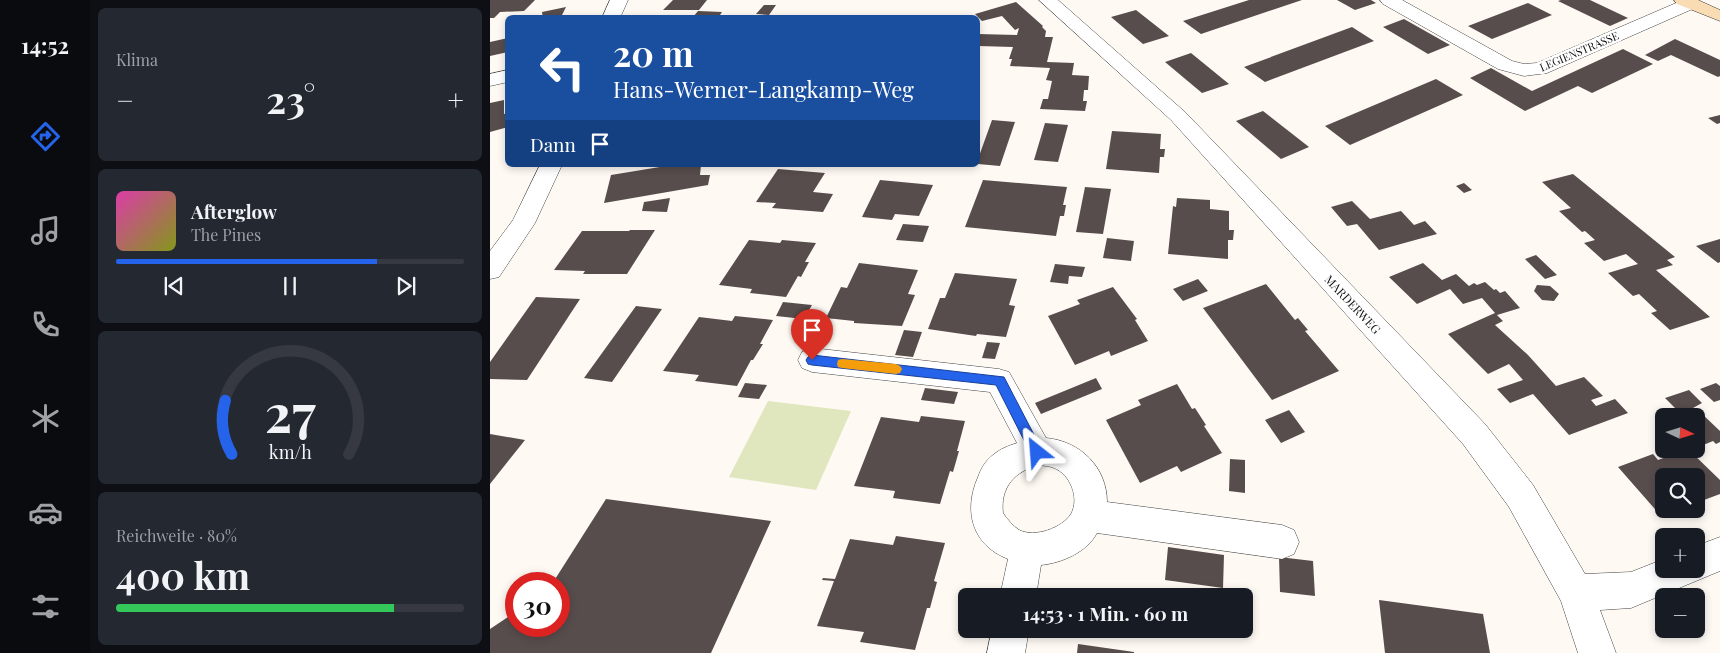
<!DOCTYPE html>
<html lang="de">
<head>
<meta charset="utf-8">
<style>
	:root { --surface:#171b24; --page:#242831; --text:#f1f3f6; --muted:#9ea1a6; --line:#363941; --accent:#2563eb }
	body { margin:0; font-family:"Playfair Display",serif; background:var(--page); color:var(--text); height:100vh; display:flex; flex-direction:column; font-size:19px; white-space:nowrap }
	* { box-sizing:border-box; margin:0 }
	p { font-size:16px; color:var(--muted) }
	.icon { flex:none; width:28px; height:28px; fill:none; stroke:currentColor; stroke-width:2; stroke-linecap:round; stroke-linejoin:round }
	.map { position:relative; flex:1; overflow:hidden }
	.side { display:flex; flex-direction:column; gap:8px; padding:8px; background:#0d0f14; width:400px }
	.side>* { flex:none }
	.top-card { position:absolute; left:15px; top:15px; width:475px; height:152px; border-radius:8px; box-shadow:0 2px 8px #0003; background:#1a4fa0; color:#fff; overflow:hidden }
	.needle { width:32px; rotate:94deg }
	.fabs { position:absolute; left:1165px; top:408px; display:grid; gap:10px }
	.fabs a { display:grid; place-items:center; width:50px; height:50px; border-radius:8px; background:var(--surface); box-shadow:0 2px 8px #0003; font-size:25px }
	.speed { position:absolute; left:15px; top:572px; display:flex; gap:10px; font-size:25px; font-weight:700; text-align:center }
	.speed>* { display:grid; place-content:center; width:65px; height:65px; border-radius:50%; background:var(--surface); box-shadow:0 2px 8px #0003; line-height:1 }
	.speed .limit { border:8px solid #d22; background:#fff; color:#111 }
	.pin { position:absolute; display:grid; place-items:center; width:42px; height:42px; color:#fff; margin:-51px -21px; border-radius:50% 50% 50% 0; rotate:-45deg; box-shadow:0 0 5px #0007 }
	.pin .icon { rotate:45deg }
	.me { position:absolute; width:55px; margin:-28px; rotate:332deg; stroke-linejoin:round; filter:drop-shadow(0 0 4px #0008) }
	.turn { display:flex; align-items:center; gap:18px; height:105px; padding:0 25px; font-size:22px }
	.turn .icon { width:65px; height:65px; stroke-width:2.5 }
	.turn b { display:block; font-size:35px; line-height:42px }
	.then { display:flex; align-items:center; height:48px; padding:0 25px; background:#0003; gap:10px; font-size:19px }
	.big { font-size:38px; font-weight:700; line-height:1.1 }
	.side .tile { flex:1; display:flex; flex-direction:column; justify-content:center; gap:8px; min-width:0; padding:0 18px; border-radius:8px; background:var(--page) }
	.side .dial { align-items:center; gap:0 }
	.dial svg { height:130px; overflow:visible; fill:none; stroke:var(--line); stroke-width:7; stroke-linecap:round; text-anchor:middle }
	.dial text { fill:var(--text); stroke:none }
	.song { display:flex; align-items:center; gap:15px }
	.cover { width:60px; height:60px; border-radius:8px; background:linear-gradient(135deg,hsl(320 70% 55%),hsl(70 70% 35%)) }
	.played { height:5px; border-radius:2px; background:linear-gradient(90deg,var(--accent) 75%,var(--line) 75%) }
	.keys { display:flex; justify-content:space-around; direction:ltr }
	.heat { display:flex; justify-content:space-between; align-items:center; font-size:28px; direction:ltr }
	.charge { height:8px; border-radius:4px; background:linear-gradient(90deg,#34c759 80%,var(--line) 0) }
	.trip { position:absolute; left:468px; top:588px; width:295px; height:50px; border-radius:8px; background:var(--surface); box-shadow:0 2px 8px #0003; font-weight:700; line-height:50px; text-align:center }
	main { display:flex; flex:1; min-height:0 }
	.tabs { display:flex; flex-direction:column; width:90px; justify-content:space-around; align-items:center; background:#090b0e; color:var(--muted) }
	.tabs .icon { width:35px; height:35px }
	.tabs .active { color:var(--accent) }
	.tabs b { font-size:22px; color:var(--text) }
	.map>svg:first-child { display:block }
</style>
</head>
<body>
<main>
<nav class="tabs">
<b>14:52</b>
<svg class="icon active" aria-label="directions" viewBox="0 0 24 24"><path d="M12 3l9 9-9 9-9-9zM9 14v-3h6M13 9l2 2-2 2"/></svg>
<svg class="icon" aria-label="music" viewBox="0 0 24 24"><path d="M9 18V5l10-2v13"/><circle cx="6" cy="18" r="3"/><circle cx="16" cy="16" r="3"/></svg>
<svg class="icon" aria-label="phone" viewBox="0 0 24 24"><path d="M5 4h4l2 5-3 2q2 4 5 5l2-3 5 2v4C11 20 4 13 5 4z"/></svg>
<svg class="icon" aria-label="climate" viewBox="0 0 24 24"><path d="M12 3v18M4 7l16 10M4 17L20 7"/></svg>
<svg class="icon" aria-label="car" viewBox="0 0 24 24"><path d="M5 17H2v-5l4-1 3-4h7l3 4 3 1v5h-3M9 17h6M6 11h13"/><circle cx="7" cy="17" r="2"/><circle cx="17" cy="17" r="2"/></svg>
<svg class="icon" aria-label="filters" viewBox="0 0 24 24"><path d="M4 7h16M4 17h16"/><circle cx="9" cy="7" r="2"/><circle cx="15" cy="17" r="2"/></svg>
</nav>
<section class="side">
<div class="tile"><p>Klima</p>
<div class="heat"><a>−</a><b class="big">23°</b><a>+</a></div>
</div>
<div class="tile">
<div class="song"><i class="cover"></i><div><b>Afterglow</b><p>The Pines</p></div></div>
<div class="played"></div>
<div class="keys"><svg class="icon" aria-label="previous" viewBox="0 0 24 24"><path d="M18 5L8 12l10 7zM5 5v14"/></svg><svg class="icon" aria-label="pause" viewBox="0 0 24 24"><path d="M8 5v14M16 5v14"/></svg><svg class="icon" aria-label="next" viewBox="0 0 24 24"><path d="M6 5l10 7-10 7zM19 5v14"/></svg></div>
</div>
<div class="tile dial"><svg viewBox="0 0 100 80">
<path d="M14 69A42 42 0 1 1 86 69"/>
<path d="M14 69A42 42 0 0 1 10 36" stroke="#2563eb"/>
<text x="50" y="56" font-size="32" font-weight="700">27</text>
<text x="50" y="72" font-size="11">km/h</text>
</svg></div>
<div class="tile"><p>Reichweite · 80%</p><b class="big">400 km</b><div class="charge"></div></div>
</section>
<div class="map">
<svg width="1230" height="653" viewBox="0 0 1230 653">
	<rect width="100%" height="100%" fill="#fef9f3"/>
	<!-- green -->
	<path fill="#e0e7be" d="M 278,401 L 361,411 L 326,490 L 239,477 Z"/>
	<!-- building -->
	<path fill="#584d4d" d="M 0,0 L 45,0 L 34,11 L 10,12 L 4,18 L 0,18 Z
		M 183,0 L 217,0 L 209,10 L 173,10 Z
		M 759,0 L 812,0 L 711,34 L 693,21 Z
		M 847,0 L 881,0 L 886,3 L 865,10 Z
		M 1071,0 L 1100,0 L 1138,18 L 1120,26 L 1068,1 Z
		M 526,2 L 553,26 L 552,27 L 556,31 L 555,37 L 563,37 L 557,62 L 584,63 L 582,75 L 599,76 L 598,90 L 594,90 L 593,101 L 597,101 L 595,111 L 550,109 L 553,99 L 558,99 L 562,81 L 556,80 L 560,68 L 520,66 L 522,59 L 519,59 L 523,47 L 488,46 L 488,34 L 527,35 L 529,28 L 525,30 L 512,16 L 492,21 L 485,14 Z
		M 1038,3 L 1062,15 L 1002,39 L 978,26 Z
		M 274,5 L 286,5 L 279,15 L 266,14 Z
		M 76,7 L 71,17 L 53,18 L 52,12 Z
		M 646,10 L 679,36 L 653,44 L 621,17 Z
		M 208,11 L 232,12 L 228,18 L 203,17 Z
		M 914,19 L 960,45 L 938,54 L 893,27 Z
		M 862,27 L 884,41 L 775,82 L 754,67 Z
		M 18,38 L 18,52 L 0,56 L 0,42 Z
		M 1185,39 L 1230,60 L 1230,76 L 1228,77 L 1181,55 L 1168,61 L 1155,55 Z
		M 1133,49 L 1163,64 L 1102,93 L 1088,86 L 1035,111 L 980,78 L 1001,68 L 1042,91 Z
		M 701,53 L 739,84 L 712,93 L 675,62 Z
		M 946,79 L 973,95 L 860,145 L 835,126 Z
		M 14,100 L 14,114 L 18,113 L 18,127 L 0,132 L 0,103 Z
		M 773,111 L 819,147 L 791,159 L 746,121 Z
		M 1230,115 L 1230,123 L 1227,124 L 1218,118 Z
		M 502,120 L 525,122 L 510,166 L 488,164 L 488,159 Z
		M 555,123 L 578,125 L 568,162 L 544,160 Z
		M 622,131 L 671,134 L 670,149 L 675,149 L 674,157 L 670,157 L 669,173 L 616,169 Z
		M 182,165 L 211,165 L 210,175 L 220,175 L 218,185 L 114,203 L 121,175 Z
		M 288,169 L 335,173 L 323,192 L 343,194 L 333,212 L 282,208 L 286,203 L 266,202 Z
		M 1083,174 L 1185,257 L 1177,260 L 1183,265 L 1166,270 L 1220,317 L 1180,330 L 1161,313 L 1167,311 L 1149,294 L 1143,296 L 1118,273 L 1148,264 L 1136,254 L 1114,261 L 1094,243 L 1105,240 L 1095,231 L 1092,232 L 1069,211 L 1081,208 L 1052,182 Z
		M 390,180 L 443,185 L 429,216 L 405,214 L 402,220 L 372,217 Z
		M 493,180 L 577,187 L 573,205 L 576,205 L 574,216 L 570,216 L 566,236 L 475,227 Z
		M 974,183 L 982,190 L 974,193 L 966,186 Z
		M 595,187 L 621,189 L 613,234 L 586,232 Z
		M 180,198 L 177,212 L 152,211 L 154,202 Z
		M 687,198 L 720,200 L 720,209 L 739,211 L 739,230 L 744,230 L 743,240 L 738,240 L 738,259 L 678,254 L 683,206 L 686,207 Z
		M 862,201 L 880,219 L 911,211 L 924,225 L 935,221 L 947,234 L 889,250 L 867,224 L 857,226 L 841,207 Z
		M 413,224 L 439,226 L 433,242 L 406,240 Z
		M 140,230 L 165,230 L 137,274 L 93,274 L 95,271 L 64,270 L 92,231 L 139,231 Z
		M 617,238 L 644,241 L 641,261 L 613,258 Z
		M 1230,239 L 1230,262 L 1228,263 L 1206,246 Z
		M 259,240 L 290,243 L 292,240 L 326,243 L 315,262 L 319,262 L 311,277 L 308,276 L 296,297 L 260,293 L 262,289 L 229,285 Z
		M 1046,255 L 1067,275 L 1055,279 L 1035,259 Z
		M 369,263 L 428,270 L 418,294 L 425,295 L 412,326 L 364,323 L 364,321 L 336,318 L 351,287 L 357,288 Z
		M 933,263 L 952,280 L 966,274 L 979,286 L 984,283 L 987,285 L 995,282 L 1004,290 L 1006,289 L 1010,293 L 1015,291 L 1030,308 L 1007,315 L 1013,321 L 1005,325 L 1038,355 L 1066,386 L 1094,377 L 1113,396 L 1101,400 L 1106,406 L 1125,399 L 1138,413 L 1079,435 L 1043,394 L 1020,403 L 1007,389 L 1033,380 L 1019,364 L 998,374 L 958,334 L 1005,313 L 992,298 L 973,304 L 960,289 L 927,304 L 899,277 Z
		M 565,264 L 595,267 L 592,277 L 579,276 L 578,284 L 560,282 Z
		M 465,273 L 527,279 L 519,305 L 525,306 L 516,337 L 487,334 L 486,336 L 438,329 L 450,298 L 455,298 Z
		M 708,279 L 718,291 L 693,301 L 683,289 Z
		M 776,284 L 805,320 L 808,318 L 818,330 L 815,331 L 849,371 L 782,400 L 713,308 Z
		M 1047,285 L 1060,286 L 1069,294 L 1064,301 L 1052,300 L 1044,291 Z
		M 623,287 L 647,319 L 645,320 L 658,341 L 621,356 L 619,351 L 585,365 L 558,316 L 590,304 L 587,300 Z
		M 46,297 L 90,299 L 37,380 L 0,379 L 0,362 Z
		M 293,302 L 322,305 L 314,319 L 286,316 Z
		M 146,306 L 172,309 L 122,382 L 94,378 Z
		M 245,316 L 283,320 L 270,344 L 273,344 L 263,360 L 261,360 L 247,386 L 205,381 L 209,375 L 173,371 L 209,317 L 242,321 Z
		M 414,330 L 432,332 L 423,357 L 405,355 Z
		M 497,342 L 510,343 L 505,359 L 492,358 Z
		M 606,378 L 612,389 L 551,414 L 545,403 Z
		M 255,383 L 277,385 L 269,399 L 248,397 Z
		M 1226,383 L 1230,386 L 1230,400 L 1224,402 L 1210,389 Z
		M 687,384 L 702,409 L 705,408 L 716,425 L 714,426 L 732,453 L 691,472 L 687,466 L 650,483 L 616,420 L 651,405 L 648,400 Z
		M 435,388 L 468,392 L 464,404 L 431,400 Z
		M 1199,390 L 1212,403 L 1203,408 L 1204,409 L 1194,413 L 1197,416 L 1184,416 L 1191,414 L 1175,398 Z
		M 799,410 L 815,432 L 791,443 L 775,420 Z
		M 1211,413 L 1230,431 L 1230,442 L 1226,444 L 1223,441 L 1206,448 L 1206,416 L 1202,416 Z
		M 431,416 L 475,421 L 467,451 L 469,451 L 463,472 L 460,471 L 450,504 L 403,498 L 405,491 L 364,486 L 391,417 L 429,422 Z
		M 0,434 L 35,440 L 0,484 Z
		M 1198,449 L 1230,480 L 1230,494 L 1206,503 L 1206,476 L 1174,476 L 1174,509 L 1190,509 L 1171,516 L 1128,467 L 1163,454 L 1168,460 Z
		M 740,459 L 755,460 L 755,493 L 739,491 Z
		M 116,499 L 281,521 L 221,653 L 0,653 L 0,629 L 18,617 L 21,618 L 26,610 L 26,626 L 69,626 L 69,584 L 62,584 Z
		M 406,536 L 455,543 L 444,581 L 447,582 L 440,608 L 437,608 L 425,650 L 370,642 L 374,632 L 327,626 L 344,581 L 332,580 L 333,578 L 345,579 L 360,539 L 403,545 Z
		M 678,547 L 734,555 L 733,588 L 675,580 Z
		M 789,557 L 823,561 L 825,596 L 790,592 Z
		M 889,600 L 993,614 L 1000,653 L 895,653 Z
		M 588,644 L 644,652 L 644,653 L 587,653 Z"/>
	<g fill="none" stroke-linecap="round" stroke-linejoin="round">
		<!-- minor casing -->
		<g stroke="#434343" stroke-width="1">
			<path id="minor" d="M 549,0 L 568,0 L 695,112 L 995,424 L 1043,485 L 1095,574 L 1141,572 L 1174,559 L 1174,569 L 1206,569 L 1206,546 L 1230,537 L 1230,571 L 1141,608 L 1110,610 L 1126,653 L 1088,653 L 1071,601 L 1019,507 L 973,444 L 681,120 Z
				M 890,0 L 912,0 L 1022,61 L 1034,64 L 1047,63 L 1193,0 L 1208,0 L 1210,3 L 1207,7 L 1057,73 L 1034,76 L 1008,69 L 893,4 Z
				M 18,70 L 18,82 L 0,86 L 0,74 Z
				M 322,348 L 509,369 L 519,372 L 556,438 C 590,441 617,467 617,502 L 792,525 L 804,530 L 809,542 L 804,554 L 792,559 L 607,533 C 597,552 572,563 551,565 L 546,596 L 510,596 L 518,559 C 482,545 473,511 488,477 C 491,469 495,461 503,455 C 510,449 518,446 527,443 L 500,392 L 322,372 L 312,368 L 308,360 L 312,352 ZM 549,465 C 554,466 560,466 564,468 C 580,474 590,498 581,514 C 572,528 545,538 529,530 C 523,526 517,519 513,513 C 510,487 525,471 549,465 Z
				M 502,629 L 539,629 L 535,653 L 497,653 Z"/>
		</g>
		<!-- tertiary casing -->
		<g stroke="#434343" stroke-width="1">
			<path id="tertiary" d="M 120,0 L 138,0 L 130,18 L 112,18 Z
				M 50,165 L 72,165 L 45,223 L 9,277 L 0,279 L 0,251 L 23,220 Z"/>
		</g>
		<!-- secondary casing -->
		<g stroke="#323232" stroke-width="1">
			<path id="secondary" d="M 1184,0 L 1208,0 L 1230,10 L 1230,21 L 1187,4 Z"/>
		</g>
		<!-- minor -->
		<use href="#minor" fill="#fff" fill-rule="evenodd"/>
		<!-- tertiary -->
		<use href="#tertiary" fill="#fff" fill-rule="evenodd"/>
		<!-- secondary -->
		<use href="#secondary" fill="#f9dcb3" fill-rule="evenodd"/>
	</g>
	<!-- route -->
	<path fill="#2563eb" stroke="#184099" d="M 322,355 L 514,377 L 553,452 L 551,456 L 547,457 L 542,456 L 506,385 L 322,365 L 318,364 L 316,360 L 318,357 Z"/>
	<!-- slow -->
	<path fill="#f59e0b" d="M 352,359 L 406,364 L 410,366 L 412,369 L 410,373 L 406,374 L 352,368 L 348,367 L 347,364 L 348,360 Z"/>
	<g text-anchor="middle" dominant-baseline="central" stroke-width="5" stroke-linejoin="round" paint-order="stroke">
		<!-- far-street labels -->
		<g font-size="11" fill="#101010" stroke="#fff">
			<text transform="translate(1089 51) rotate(-23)">LEGIENSTRASSE</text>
		</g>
		<!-- street labels -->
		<g font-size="12" fill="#101010" stroke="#fff">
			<text transform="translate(863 304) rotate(47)">MARDERWEG</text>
		</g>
	</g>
</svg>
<div class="fabs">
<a><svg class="needle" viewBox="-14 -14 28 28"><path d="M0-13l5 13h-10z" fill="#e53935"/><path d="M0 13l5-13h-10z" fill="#9ea1a6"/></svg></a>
<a><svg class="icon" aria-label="search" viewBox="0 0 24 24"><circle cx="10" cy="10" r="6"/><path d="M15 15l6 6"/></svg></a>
<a>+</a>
<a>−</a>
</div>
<div class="speed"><div class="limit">30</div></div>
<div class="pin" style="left:322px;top:360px;background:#d93025"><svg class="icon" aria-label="arrive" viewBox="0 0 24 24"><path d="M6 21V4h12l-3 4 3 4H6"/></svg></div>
<svg class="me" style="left:547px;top:452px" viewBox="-20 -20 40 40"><path d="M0-17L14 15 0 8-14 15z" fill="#2563eb" stroke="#fff" stroke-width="4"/></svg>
<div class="trip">14:53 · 1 Min. · 60 m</div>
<div class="top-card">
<div class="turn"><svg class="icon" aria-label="left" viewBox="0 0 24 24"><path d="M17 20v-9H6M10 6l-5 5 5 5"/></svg><div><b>20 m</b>Hans-Werner-Langkamp-Weg</div></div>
<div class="then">Dann<svg class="icon" aria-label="arrive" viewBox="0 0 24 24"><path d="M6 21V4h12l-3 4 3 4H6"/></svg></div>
</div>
</div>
</main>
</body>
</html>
